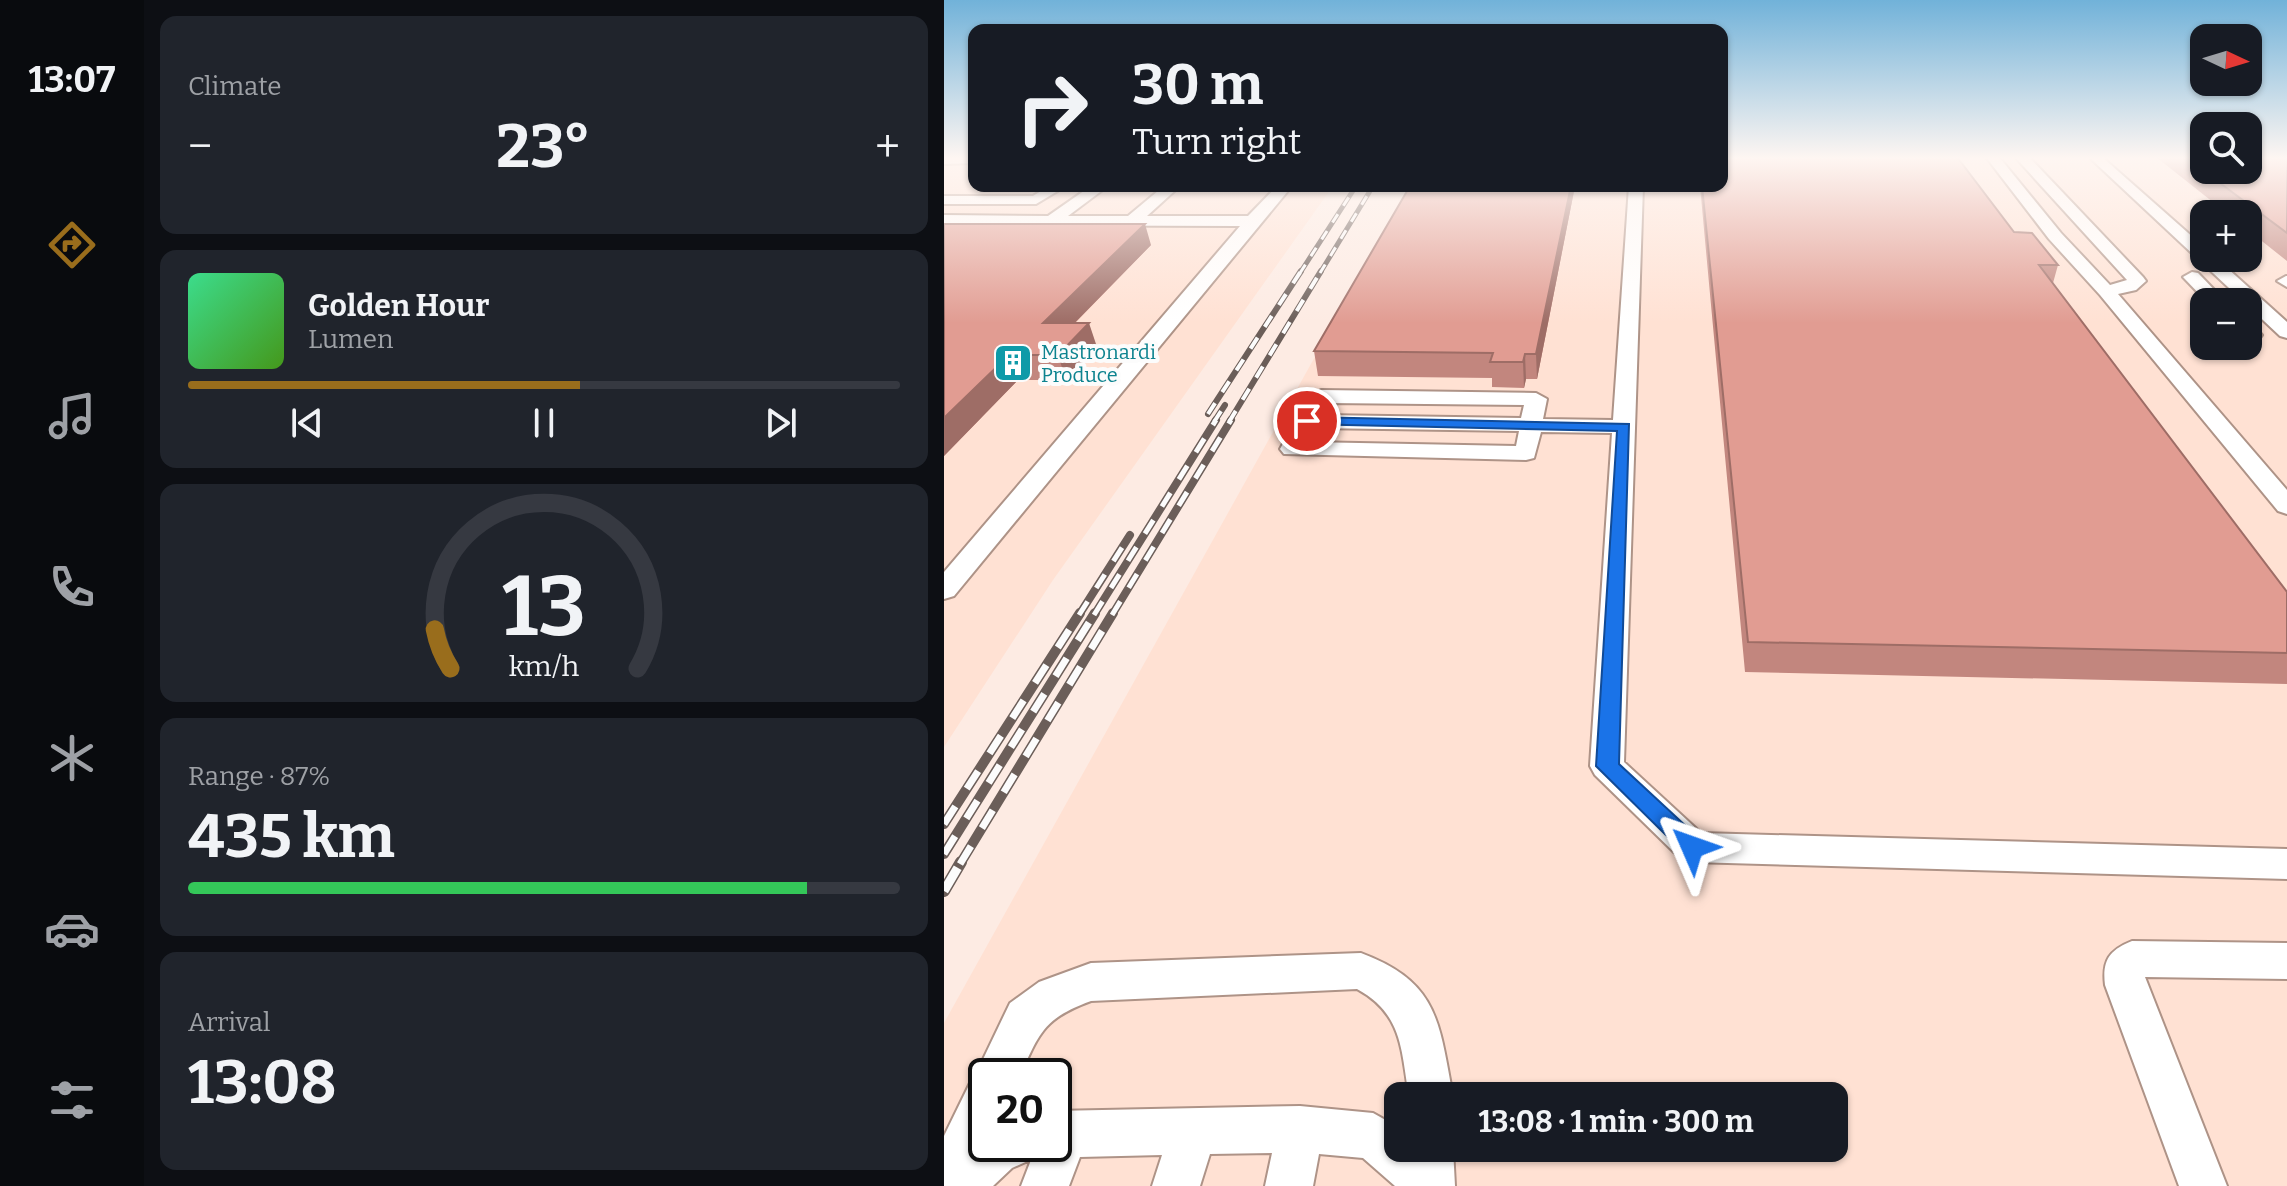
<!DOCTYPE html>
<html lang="en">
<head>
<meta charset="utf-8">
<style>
	:root { --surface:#171b24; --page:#20242c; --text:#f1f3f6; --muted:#9ea1a6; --line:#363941; --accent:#996d1c }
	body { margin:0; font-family:Bitter,serif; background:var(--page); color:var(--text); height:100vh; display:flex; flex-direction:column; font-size:30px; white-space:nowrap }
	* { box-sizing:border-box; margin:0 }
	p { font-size:26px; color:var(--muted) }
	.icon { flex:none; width:44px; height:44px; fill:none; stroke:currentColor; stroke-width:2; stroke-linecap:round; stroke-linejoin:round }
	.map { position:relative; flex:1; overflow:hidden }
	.sheet { display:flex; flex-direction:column; gap:16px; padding:16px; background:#0d0f14; width:800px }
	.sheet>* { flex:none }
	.banner { position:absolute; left:24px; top:24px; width:760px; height:168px; border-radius:16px; box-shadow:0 2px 6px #0004; background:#171b24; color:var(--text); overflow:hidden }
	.needle { width:52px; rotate:94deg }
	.buttons { position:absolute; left:1246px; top:24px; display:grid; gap:16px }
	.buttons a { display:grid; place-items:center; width:72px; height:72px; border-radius:16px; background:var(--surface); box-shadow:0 2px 6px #0004; font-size:40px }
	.speed { position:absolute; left:24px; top:1058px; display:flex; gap:16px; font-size:40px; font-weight:700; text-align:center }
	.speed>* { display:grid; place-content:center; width:104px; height:104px; border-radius:50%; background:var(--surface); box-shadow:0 2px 6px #0004; line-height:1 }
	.speed .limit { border:4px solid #111; border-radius:12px; background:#fff; color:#111 }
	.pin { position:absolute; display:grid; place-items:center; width:68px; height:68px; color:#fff; margin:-34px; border:4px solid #fff; border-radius:50%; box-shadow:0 2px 8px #0007 }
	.me { position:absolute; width:88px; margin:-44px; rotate:313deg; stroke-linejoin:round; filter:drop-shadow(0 0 6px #0008) }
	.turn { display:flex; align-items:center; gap:28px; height:168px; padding:0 32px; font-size:36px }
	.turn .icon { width:104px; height:104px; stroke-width:2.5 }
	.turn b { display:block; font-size:56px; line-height:68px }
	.big { font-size:60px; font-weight:700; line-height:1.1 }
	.sheet .card { flex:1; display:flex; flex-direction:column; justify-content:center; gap:12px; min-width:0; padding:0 28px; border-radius:16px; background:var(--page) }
	.sheet .dial { align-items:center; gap:0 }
	.dial svg { height:208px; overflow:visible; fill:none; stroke:var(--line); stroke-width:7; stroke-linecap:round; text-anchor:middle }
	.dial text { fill:var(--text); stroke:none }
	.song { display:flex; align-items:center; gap:24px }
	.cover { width:96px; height:96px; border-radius:12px; background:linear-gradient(135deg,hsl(150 70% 55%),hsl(100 70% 35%)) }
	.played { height:8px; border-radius:4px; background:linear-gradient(90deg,var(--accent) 55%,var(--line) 55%) }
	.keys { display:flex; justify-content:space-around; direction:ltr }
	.heat { display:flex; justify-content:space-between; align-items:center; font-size:44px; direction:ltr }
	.charge { height:12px; border-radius:6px; background:linear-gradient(90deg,#34c759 87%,var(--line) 0) }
	.trip { position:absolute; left:440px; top:1082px; width:464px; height:80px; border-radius:16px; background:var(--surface); box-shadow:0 2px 6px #0004; font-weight:700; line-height:80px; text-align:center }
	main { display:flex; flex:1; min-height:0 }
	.tab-bar { display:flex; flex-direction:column; width:144px; justify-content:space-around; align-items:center; background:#090b0e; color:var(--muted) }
	.tab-bar .icon { width:56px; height:56px }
	.tab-bar .active { color:var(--accent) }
	.tab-bar b { font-size:36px; color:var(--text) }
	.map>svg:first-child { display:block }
</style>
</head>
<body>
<main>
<nav class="tab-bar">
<b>13:07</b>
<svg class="icon active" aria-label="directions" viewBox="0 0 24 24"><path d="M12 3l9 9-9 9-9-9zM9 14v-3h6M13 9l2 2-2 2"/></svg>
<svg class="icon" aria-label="music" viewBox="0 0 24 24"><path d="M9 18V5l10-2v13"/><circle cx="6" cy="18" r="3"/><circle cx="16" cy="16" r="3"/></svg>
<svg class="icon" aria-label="phone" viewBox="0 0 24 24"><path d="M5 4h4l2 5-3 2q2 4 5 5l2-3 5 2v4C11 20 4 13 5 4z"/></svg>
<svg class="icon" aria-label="climate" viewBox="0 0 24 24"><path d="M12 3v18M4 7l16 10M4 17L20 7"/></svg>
<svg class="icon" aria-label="car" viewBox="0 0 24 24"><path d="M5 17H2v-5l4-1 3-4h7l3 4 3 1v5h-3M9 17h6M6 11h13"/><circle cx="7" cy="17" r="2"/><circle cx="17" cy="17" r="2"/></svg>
<svg class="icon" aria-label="filters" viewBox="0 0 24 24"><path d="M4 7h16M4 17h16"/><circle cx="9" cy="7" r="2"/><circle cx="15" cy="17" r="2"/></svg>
</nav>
<section class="sheet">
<div class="card"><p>Climate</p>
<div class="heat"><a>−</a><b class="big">23°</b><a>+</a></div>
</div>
<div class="card">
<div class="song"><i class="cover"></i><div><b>Golden Hour</b><p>Lumen</p></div></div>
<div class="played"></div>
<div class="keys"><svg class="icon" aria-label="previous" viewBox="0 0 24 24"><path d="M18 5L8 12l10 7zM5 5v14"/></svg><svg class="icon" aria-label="pause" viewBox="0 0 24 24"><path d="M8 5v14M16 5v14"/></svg><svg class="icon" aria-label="next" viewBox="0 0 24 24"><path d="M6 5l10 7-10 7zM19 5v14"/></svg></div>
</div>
<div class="card dial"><svg viewBox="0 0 100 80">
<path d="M14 69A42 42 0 1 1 86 69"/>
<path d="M14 69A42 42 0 0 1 8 54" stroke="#996d1c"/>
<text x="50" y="56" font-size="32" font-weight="700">13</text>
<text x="50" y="72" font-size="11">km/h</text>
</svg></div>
<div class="card"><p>Range · 87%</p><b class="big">435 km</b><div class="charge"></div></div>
<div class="card"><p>Arrival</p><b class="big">13:08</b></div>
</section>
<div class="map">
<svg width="1343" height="1186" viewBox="0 0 1343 1186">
	<rect width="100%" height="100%" fill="#fdebe3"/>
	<!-- built -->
	<path fill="#ffe1d3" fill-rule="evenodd" d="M 0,157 L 30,157 L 30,186 L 389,186 L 109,580 L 0,747 Z
		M 778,157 L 1260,157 L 1260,170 L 1304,170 L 1343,157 L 1343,1186 L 0,1186 L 0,1023 L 466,186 L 778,186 ZM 1260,214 L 1304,214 L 1304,258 L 1260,258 ZM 1260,302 L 1304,302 L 1304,346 L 1260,346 ZM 42,1076 L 110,1076 L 110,1144 L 42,1144 ZM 454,1096 L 890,1096 L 890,1148 L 454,1148 Z"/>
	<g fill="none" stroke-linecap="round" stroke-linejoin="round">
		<!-- minor casing -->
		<g stroke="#ae9387" stroke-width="4">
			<path id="minor" d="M 0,157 L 30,157 L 30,163 L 0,164 Z
				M 1042,157 L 1055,157 L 1117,233 L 1166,285 L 1183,280 L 1071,157 L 1085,157 L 1199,277 L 1202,281 L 1192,290 L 1174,294 L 1343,490 L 1343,514 L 1334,511 L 1156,295 L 1105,239 Z
				M 1145,157 L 1158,157 L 1260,247 L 1260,258 L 1272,258 L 1343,322 L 1343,338 L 1336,336 L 1304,306 L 1304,302 L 1300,302 Z
				M 105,186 L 122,186 L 92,204 L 0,204 L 0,196 L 89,196 Z
				M 147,186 L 164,186 L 124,216 L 184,216 L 220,186 L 236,186 L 203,216 L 304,216 L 333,186 L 348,186 L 10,596 L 0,599 L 0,572 L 296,226 L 0,225 L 0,215 L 104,216 Z
				M 685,186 L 699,186 L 680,762 L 757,833 L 1343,849 L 1343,879 L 748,862 L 735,857 L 651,775 L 646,766 L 668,433 L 597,432 L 590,458 L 582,460 L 340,454 L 336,449 L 366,396 L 377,390 L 592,393 L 603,399 L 599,419 L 669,420 ZM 384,403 L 580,405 L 577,418 L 378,415 ZM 371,428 L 575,431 L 572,446 L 363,442 Z
				M 1248,272 L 1254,273 L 1282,302 L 1263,302 L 1239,277 Z
				M 1342,276 L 1343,276 L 1343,287 L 1333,281 Z
				M 1304,325 L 1311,327 L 1318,335 L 1315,339 L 1304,340 Z
				M 1188,941 L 1343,943 L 1343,979 L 1201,977 L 1283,1186 L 1235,1186 L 1161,985 C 1158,961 1165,950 1188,941 Z
				M 417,953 C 495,982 495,1023 509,1096 L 465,1096 C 457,1050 459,1014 413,989 L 147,1001 C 100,1018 95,1033 76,1076 L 42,1076 L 42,1144 L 110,1144 L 110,1111 L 356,1106 L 429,1113 L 454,1127 L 454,1148 L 509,1148 L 511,1186 L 451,1186 L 419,1158 L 375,1154 L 369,1186 L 321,1186 L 328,1153 L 266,1154 L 256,1186 L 208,1186 L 218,1155 L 136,1157 L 125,1186 L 77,1186 L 92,1147 L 86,1160 L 68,1168 L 49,1186 L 0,1186 L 0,1136 L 26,1083 L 33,1080 L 31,1076 L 66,1003 L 95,982 L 147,963 Z"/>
		</g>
		<!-- minor -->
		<use href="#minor" fill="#fff" fill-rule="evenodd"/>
		<!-- rail-far4 casing -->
		<g stroke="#6b5e59" stroke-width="5">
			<path id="rail-far4" d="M 356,273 L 412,186
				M 376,273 L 429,186"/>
		</g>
		<!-- rail-far3 casing -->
		<g stroke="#6b5e59" stroke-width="6">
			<path id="rail-far3" d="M 264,414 L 357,271
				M 270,422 L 281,405
				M 285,422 L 377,271"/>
		</g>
		<!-- rail-far2 casing -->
		<g stroke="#6b5e59" stroke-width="8">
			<path id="rail-far2" d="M 135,615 L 186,535
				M 150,615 L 272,420
				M 168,615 L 287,420"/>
		</g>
		<!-- rail-far1 casing -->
		<g stroke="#6b5e59" stroke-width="10">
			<path id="rail-far1" d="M 0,824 L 136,613
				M 0,854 L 151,613
				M 16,864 L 169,613"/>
		</g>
		<!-- rail casing -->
		<g stroke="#6b5e59" stroke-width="12">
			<path id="rail" d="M 0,891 L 17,862"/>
		</g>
		<!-- rail-far4 -->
		<use href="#rail-far4" stroke="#fcfcfc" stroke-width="3" stroke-dasharray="10" stroke-linecap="butt"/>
		<!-- rail-far3 -->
		<use href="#rail-far3" stroke="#fcfcfc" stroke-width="4" stroke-dasharray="13" stroke-linecap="butt"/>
		<!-- rail-far2 -->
		<use href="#rail-far2" stroke="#fcfcfc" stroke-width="5" stroke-dasharray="16" stroke-linecap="butt"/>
		<!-- rail-far1 -->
		<use href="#rail-far1" stroke="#fcfcfc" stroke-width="7" stroke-dasharray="21" stroke-linecap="butt"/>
		<!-- rail -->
		<use href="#rail" stroke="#fcfcfc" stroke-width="9" stroke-dasharray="27" stroke-linecap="butt"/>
	</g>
	<!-- wall -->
	<path fill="#c2867e" d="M 1212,157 L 1343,157 L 1343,261 L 1304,230 L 1304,214 L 1284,214 Z
		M 631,186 L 593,379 L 582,379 L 580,388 L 548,387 L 548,378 L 374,376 L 370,351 Z
		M 756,186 L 778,186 L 1114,265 L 1109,283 L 1343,592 L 1343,684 L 801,672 Z
		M 0,224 L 207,245 L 131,323 L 153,347 L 122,380 L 74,380 L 0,456 Z"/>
	<!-- shaded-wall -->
	<path fill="#9e6d66" d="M 627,186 L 631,186 L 593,379 L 592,354 Z
		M 201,224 L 207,245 L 107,347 L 99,323 Z
		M 145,323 L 153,347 L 122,380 L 114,355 Z
		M 581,354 L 582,379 L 580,388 L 579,362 Z
		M 65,355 L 74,380 L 0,456 L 0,418 Z"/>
	<!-- building -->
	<path fill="#e19c92" stroke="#9e6d66" stroke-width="2" d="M 778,157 L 1013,157 L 1070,232 L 1088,233 L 1114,265 L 1095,265 L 1343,592 L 1343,653 L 804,642 L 758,186 L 778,186 Z
		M 1241,157 L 1260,157 L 1260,170 L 1304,170 L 1304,157 L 1343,157 L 1343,233 Z
		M 466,186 L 627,186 L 592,354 L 581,354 L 579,362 L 546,362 L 549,353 L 370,351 Z
		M 0,224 L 201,224 L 99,323 L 145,323 L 114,355 L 65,355 L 0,418 Z"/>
	<!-- sky -->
	<linearGradient id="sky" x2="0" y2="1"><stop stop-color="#71b2d9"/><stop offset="0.49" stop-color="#fef6f2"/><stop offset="1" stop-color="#fef6f2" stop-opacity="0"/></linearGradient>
	<rect width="1343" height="323" fill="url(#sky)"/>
	<!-- route -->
	<path fill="#1a73e8" stroke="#114b97" stroke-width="2" d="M 363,417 L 685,424 L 675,764 L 757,840 L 760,847 L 757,853 L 748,856 L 740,853 L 652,766 L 673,431 L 358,424 L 356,421 Z"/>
	<!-- icons -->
	<defs>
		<g id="building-square" transform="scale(2)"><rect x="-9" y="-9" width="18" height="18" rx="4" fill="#0f9aa8" stroke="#fcfcfc"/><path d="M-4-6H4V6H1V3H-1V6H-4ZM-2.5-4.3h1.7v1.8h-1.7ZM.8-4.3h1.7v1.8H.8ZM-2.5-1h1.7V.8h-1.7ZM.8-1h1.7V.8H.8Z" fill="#fff"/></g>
	</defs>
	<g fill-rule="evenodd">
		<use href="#building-square" x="69" y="363"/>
	</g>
	<g text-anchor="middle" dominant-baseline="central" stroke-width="8" stroke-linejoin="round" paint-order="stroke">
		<!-- far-culture labels -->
		<g font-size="20" fill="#0d838f" stroke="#fcfcfc" text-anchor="start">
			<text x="97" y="352">Mastronardi<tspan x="97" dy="23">Produce</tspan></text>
		</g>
	</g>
</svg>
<div class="buttons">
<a><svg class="needle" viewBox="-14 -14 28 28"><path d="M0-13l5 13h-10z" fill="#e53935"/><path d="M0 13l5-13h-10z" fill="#9ea1a6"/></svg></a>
<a><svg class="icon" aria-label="search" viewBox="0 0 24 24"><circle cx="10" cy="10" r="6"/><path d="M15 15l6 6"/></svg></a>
<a>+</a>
<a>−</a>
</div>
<div class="speed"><div class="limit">20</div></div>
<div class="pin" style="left:363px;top:421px;background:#d93025"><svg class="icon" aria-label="arrive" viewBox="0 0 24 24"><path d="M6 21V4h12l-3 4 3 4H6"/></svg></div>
<svg class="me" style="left:748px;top:847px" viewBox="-20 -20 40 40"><path d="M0-17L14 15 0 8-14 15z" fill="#1a73e8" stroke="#fff" stroke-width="4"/></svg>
<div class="trip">13:08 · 1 min · 300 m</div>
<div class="banner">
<div class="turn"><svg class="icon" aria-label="right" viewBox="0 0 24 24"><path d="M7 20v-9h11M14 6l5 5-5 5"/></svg><div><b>30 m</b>Turn right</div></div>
</div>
</div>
</main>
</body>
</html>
